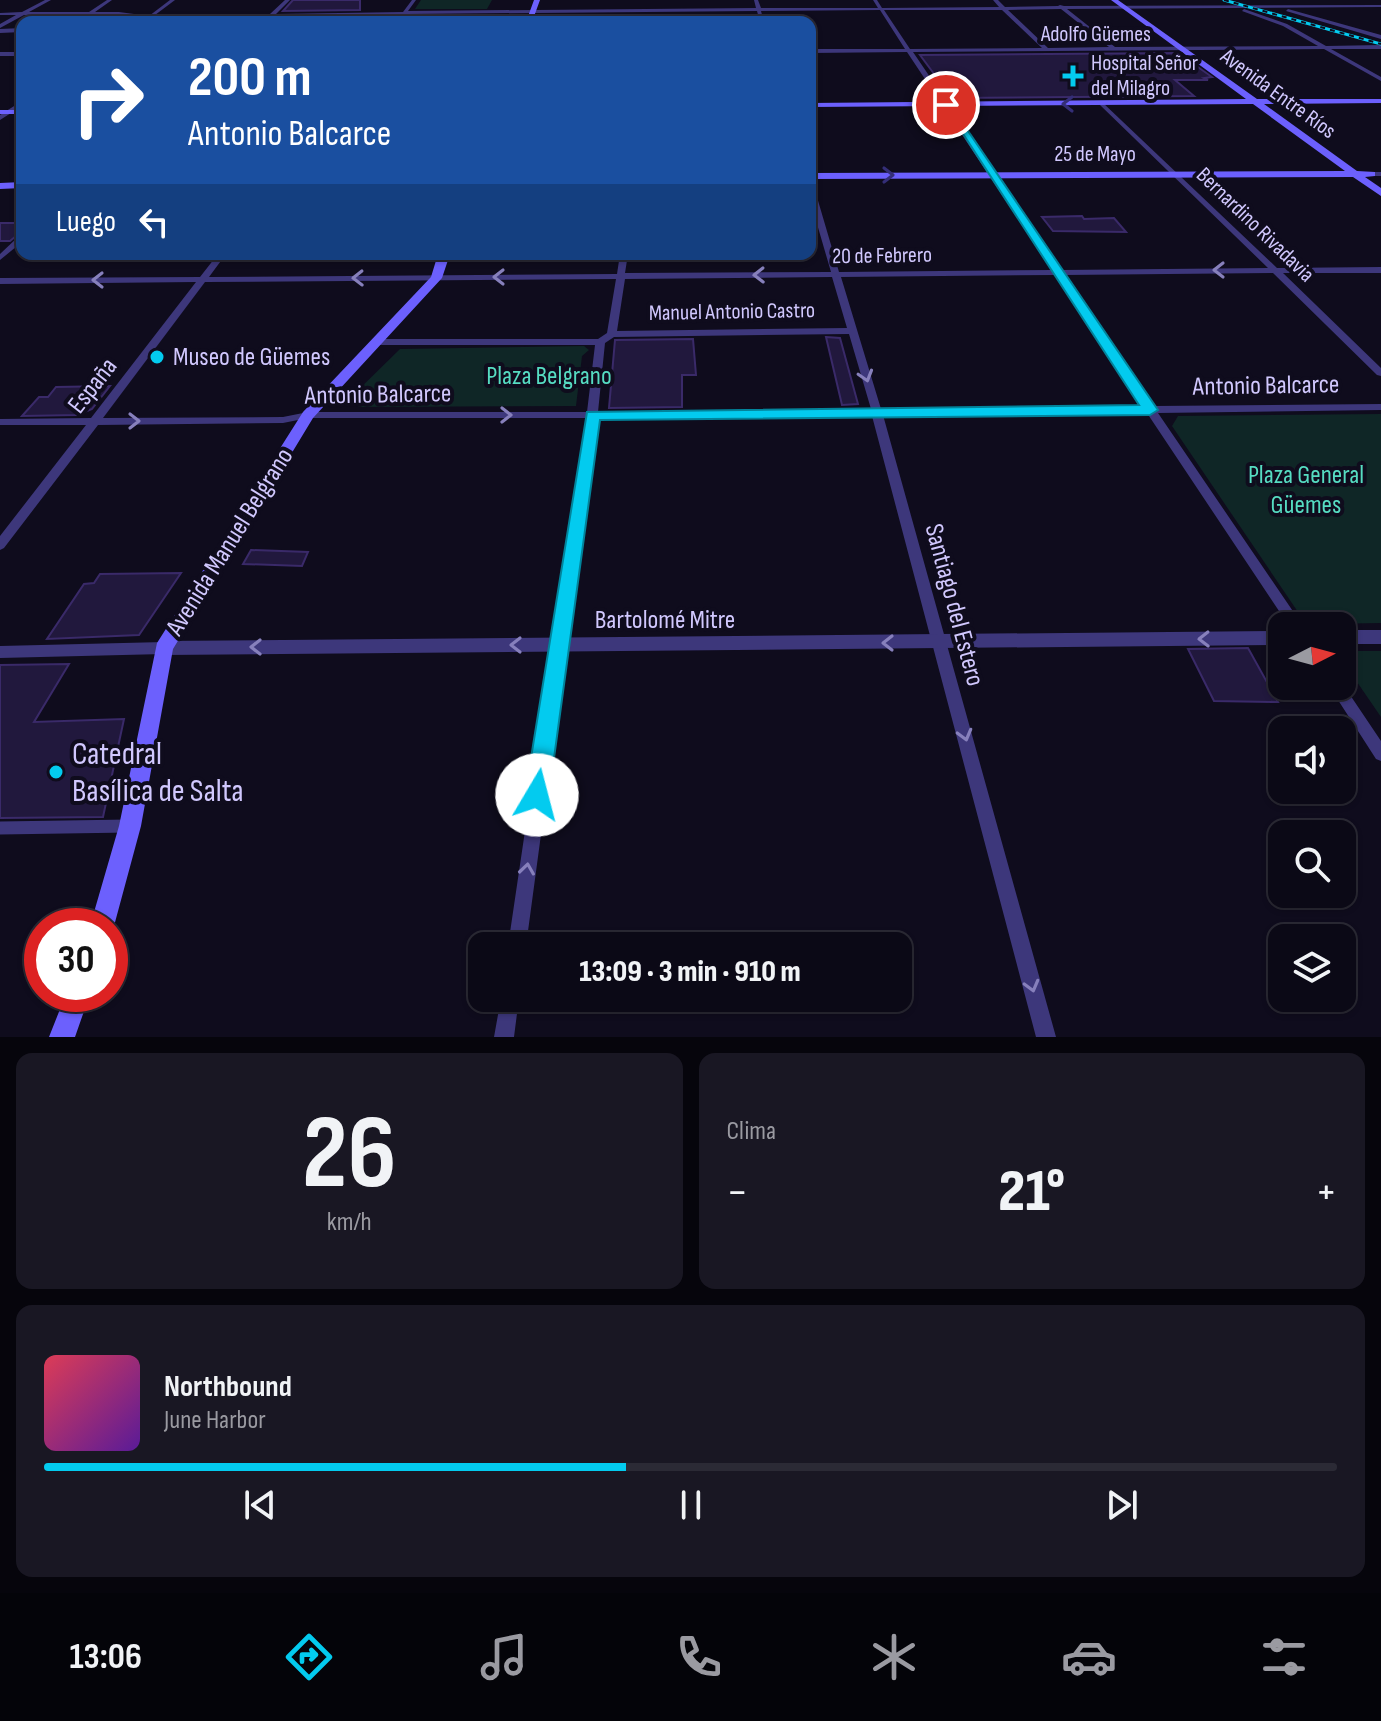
<!DOCTYPE html>
<html lang="es">
<head>
<meta charset="utf-8">
<style>
	:root { --surface:#0b0916; --page:#191723; --text:#f1f3f6; --muted:#9a9aa1; --line:#2b2a35; --accent:#03cbef }
	body { margin:0; font-family:"Sofia Sans Condensed",sans-serif; background:var(--page); color:var(--text); height:100vh; display:flex; flex-direction:column; font-size:30px; white-space:nowrap }
	* { box-sizing:border-box; margin:0 }
	p { font-size:26px; color:var(--muted) }
	.icon { flex:none; width:44px; height:44px; fill:none; stroke:currentColor; stroke-width:2; stroke-linecap:round; stroke-linejoin:round }
	.map { position:relative; height:1037px; overflow:hidden }
	.drawer { display:flex; flex-direction:column; gap:16px; padding:16px; background:#06050c; flex:1 }
	.drawer>* { flex:none }
	.hud { position:absolute; left:16px; top:16px; width:800px; height:244px; border-radius:16px; box-shadow:0 2px 6px #0004,0 0 0 2px var(--line); background:#1a4fa0; color:#fff; overflow:hidden }
	.needle { width:52px; rotate:84deg }
	.tools { position:absolute; left:1268px; top:612px; display:grid; gap:16px }
	.tools a { display:grid; place-items:center; width:88px; height:88px; border-radius:16px; background:var(--surface); box-shadow:0 2px 6px #0004,0 0 0 2px var(--line); font-size:40px }
	.speed { position:absolute; left:24px; top:908px; display:flex; gap:16px; font-size:40px; font-weight:700; text-align:center }
	.speed>* { display:grid; place-content:center; width:104px; height:104px; border-radius:50%; background:var(--surface); box-shadow:0 2px 6px #0004,0 0 0 2px var(--line); line-height:1 }
	.speed .limit { border:12px solid #d22; background:#fff; color:#111 }
	.pin { position:absolute; display:grid; place-items:center; width:68px; height:68px; color:#fff; margin:-34px; border:4px solid #fff; border-radius:50%; box-shadow:0 2px 8px #0007 }
	.me { position:absolute; width:88px; margin:-44px; rotate:8deg; stroke-linejoin:round; filter:drop-shadow(0 0 6px #0008) }
	.turn { display:flex; align-items:center; gap:28px; height:168px; padding:0 40px; font-size:36px }
	.turn .icon { width:104px; height:104px; stroke-width:2.5 }
	.turn b { display:block; font-size:56px; line-height:68px }
	.then { display:flex; align-items:center; height:76px; padding:0 40px; background:#0003; gap:16px; font-size:30px }
	.big { font-size:60px; font-weight:800; line-height:1.1 }
	.drawer .tile { flex:1; display:flex; flex-direction:column; justify-content:center; gap:12px; min-width:0; padding:0 28px; border-radius:16px; background:var(--page) }
	.drawer .dial { align-items:center; gap:0 }
	.dial b { font-size:104px; line-height:1 }
	.song { display:flex; align-items:center; gap:24px }
	.cover { width:96px; height:96px; border-radius:12px; background:linear-gradient(135deg,hsl(350 70% 55%),hsl(270 70% 35%)) }
	.played { height:8px; border-radius:4px; background:linear-gradient(90deg,var(--accent) 45%,var(--line) 45%) }
	.keys { display:flex; justify-content:space-around; direction:ltr }
	.heat { display:flex; justify-content:space-between; align-items:center; font-size:44px; direction:ltr }
	.drawer .tiles { flex:1; display:grid; gap:16px; grid-template-columns:1fr 1fr }
	.tile:last-child { grid-column:span 2 }
	.trip { position:absolute; left:468px; top:932px; width:444px; height:80px; border-radius:16px; background:var(--surface); box-shadow:0 2px 6px #0004,0 0 0 2px var(--line); font-weight:800; line-height:80px; text-align:center }
	.tab-bar { display:flex; height:128px; justify-content:space-around; align-items:center; background:#040409; color:var(--muted) }
	.tab-bar .icon { width:56px; height:56px }
	.tab-bar .selected { color:var(--accent) }
	.tab-bar b { font-size:36px; color:var(--text) }
	.map>svg:first-child { display:block }
</style>
</head>
<body>
<div class="map">
<svg width="1381" height="1037" viewBox="0 0 1381 1037">
	<rect width="100%" height="100%" fill="#0f0c1d"/>
	<!-- green -->
	<path fill="#0f2626" d="M 421,0 L 492,0 L 487,9 L 415,9 Z
		M 584,346 L 589,350 L 582,356 L 576,406 L 359,407 L 348,400 L 400,349 Z
		M 1381,414 L 1381,623 L 1323,624 L 1298,612 L 1172,426 L 1178,416 Z
		M 1345,651 L 1381,651 L 1381,717 L 1342,660 Z"/>
	<!-- building -->
	<path fill="#21183d" stroke="#3a2a69" stroke-width="2" d="M 293,0 L 360,0 L 360,10 L 283,11 Z
		M 1178,53 L 1212,77 L 1204,78 L 1208,80 L 1175,80 L 1194,96 L 952,98 L 920,55 Z
		M 1082,216 L 1084,219 L 1114,218 L 1126,232 L 1053,231 L 1042,217 Z
		M 0,223 L 22,223 L 22,231 L 10,241 L 0,241 Z
		M 826,337 L 840,338 L 858,404 L 842,405 Z
		M 693,339 L 696,375 L 682,375 L 682,407 L 609,408 L 615,340 Z
		M 110,386 L 92,409 L 78,415 L 22,416 L 39,397 L 48,397 L 56,387 Z
		M 251,550 L 308,552 L 302,566 L 243,564 Z
		M 181,573 L 139,635 L 47,639 L 84,584 L 94,583 L 100,574 Z
		M 1248,648 L 1278,702 L 1214,701 L 1188,649 Z
		M 69,664 L 34,722 L 124,719 L 103,817 L 0,818 L 0,665 Z"/>
	<g fill="none" stroke-linecap="round" stroke-linejoin="round">
		<!-- pedestrian -->
		<path stroke="#3d377b" stroke-width="13" d="M 0,828 L 129,826"/>
		<!-- minor -->
		<path fill="#3d377b" fill-rule="evenodd" d="M 45,0 L 51,0 L 29,12 L 89,12 L 107,0 L 112,0 L 95,12 L 119,12 L 149,16 L 170,0 L 175,0 L 155,15 L 270,14 L 285,0 L 290,0 L 276,14 L 403,12 L 412,0 L 416,0 L 408,11 L 756,8 L 754,0 L 758,0 L 761,8 L 878,8 L 873,0 L 877,0 L 882,8 L 999,7 L 993,0 L 998,0 L 1005,7 L 1058,6 L 1060,5 L 1064,6 L 1381,5 L 1381,7 L 1067,9 L 1115,47 L 1318,46 L 1283,26 L 1242,11 L 1244,9 L 1287,24 L 1326,46 L 1381,45 L 1381,49 L 1331,49 L 1381,77 L 1381,81 L 1324,49 L 913,52 L 1061,270 L 1268,268 L 1100,105 L 1102,102 L 1277,268 L 1381,267 L 1381,273 L 1283,273 L 1381,368 L 1381,376 L 1377,375 L 1273,273 L 1065,275 L 1154,406 L 1381,404 L 1381,410 L 1158,413 L 1303,626 L 1289,626 L 1147,413 L 883,415 L 1056,1037 L 1036,1037 L 872,416 L 597,418 L 526,946 L 508,946 L 586,418 L 308,418 L 283,423 L 98,425 L 4,548 L 0,550 L 0,536 L 86,425 L 0,425 L 0,419 L 91,418 L 196,282 L 0,284 L 0,278 L 200,277 L 218,254 L 226,254 L 209,277 L 617,274 L 620,254 L 628,254 L 625,273 L 831,272 L 810,200 L 810,185 L 814,187 L 839,272 L 1052,270 L 907,52 L 810,53 L 810,49 L 905,49 L 880,10 L 761,11 L 764,22 L 760,22 L 757,11 L 406,14 L 401,22 L 396,22 L 401,15 L 272,17 L 269,18 L 267,17 L 149,18 L 119,14 L 24,15 L 0,28 L 0,24 L 16,15 L 0,15 L 0,13 L 22,12 ZM 1061,9 L 1109,47 L 1048,48 L 1008,10 ZM 884,10 L 1002,10 L 1042,48 L 910,49 ZM 1055,275 L 1142,406 L 881,409 L 841,277 ZM 832,277 L 847,328 L 617,331 L 625,279 ZM 616,279 L 607,333 L 598,339 L 379,339 L 374,342 L 379,345 L 595,345 L 587,412 L 308,412 L 283,417 L 103,418 L 205,282 ZM 849,334 L 871,409 L 598,412 L 605,343 L 614,337 Z
			M 1288,9 L 1381,35 L 1381,39 L 1286,11 Z
			M 22,28 L 22,32 L 0,33 L 0,29 Z
			M 0,52 L 22,52 L 22,56 L 0,56 Z
			M 22,101 L 22,106 L 0,120 L 0,115 Z
			M 1369,172 L 1381,172 L 1381,176 L 1369,176 Z
			M 19,236 L 22,236 L 22,242 L 0,260 L 0,254 Z
			M 164,642 L 169,644 L 171,648 L 169,652 L 164,654 L 0,658 L 0,646 Z
			M 1342,683 L 1381,741 L 1381,761 L 1376,759 L 1329,686 L 1342,686 Z
			M 501,998 L 519,998 L 514,1037 L 494,1037 Z"/>
		<!-- tertiary -->
		<path fill="#3d377b" fill-rule="evenodd" d="M 1342,630 L 1381,630 L 1381,644 L 1342,644 Z
			M 1282,631 L 1282,645 L 164,655 L 158,653 L 156,648 L 158,643 L 164,641 Z"/>
		<!-- secondary -->
		<path fill="#6c60fd" fill-rule="evenodd" d="M 534,0 L 540,0 L 532,22 L 526,22 Z
			M 1111,0 L 1118,0 L 1257,99 L 1381,99 L 1381,103 L 1264,104 L 1357,171 L 1375,172 L 1375,176 L 1365,177 L 1381,188 L 1381,196 L 1353,177 L 810,179 L 810,173 L 1345,171 L 1253,104 L 810,107 L 810,103 L 1246,99 Z
			M 0,110 L 22,110 L 22,114 L 0,114 Z
			M 22,182 L 22,188 L 0,189 L 0,183 Z
			M 438,254 L 450,254 L 442,278 L 313,418 L 173,649 L 141,826 L 114,926 L 110,935 L 110,926 L 90,926 L 119,826 L 157,643 L 303,412 L 431,277 Z
			M 66,994 L 90,994 L 75,1037 L 49,1037 Z"/>
		<!-- rail casing -->
		<g stroke="#03cbef" stroke-width="3">
			<path id="rail" d="M 1224,0 L 1381,44"/>
		</g>
		<!-- rail -->
		<use href="#rail" stroke="#0f0c1d" stroke-width="2" stroke-dasharray="5" stroke-linecap="butt"/>
	</g>
	<!-- one-way arrows -->
	<defs><path id="oneway-chevron" d="M-2-3.5L2.5 0L-2 3.5" fill="none" stroke-width="1.6" stroke-linecap="round" stroke-linejoin="round" transform="scale(2)"/></defs>
	<g stroke="#342e77">
		<use href="#oneway-chevron" transform="translate(1068 104) rotate(180)"/>
		<use href="#oneway-chevron" transform="translate(888 175)"/>
	</g>
	<g stroke="#8780bc">
		<use href="#oneway-chevron" transform="translate(1219 270) rotate(180)"/>
		<use href="#oneway-chevron" transform="translate(759 275) rotate(179)"/>
		<use href="#oneway-chevron" transform="translate(499 277) rotate(180)"/>
		<use href="#oneway-chevron" transform="translate(358 278) rotate(179)"/>
		<use href="#oneway-chevron" transform="translate(98 280) rotate(180)"/>
		<use href="#oneway-chevron" transform="translate(866 376) rotate(73)"/>
		<use href="#oneway-chevron" transform="translate(506 415)"/>
		<use href="#oneway-chevron" transform="translate(134 421)"/>
		<use href="#oneway-chevron" transform="translate(1204 639) rotate(179)"/>
		<use href="#oneway-chevron" transform="translate(888 643) rotate(180)"/>
		<use href="#oneway-chevron" transform="translate(516 645) rotate(180)"/>
		<use href="#oneway-chevron" transform="translate(256 647) rotate(180)"/>
		<use href="#oneway-chevron" transform="translate(965 735) rotate(75)"/>
		<use href="#oneway-chevron" transform="translate(527 869) rotate(-82)"/>
		<use href="#oneway-chevron" transform="translate(1032 986) rotate(75)"/>
	</g>
	<!-- route -->
	<path fill="#03cbef" stroke="#02849b" stroke-width="2" d="M 943,103 L 949,103 L 1158,410 L 1150,415 L 600,420 L 549,795 L 546,804 L 537,807 L 529,804 L 525,795 L 587,412 L 1139,405 Z"/>
	<!-- markers -->
	<g fill="#03cbef" stroke="#0f0c1d" stroke-width="3">
		<path d="M1069 64h8v8h8v8h-8v8h-8v-8h-8v-8h8z"/>
		<circle cx="157" cy="357" r="8"/>
		<circle cx="56" cy="772" r="8"/>
	</g>
	<g text-anchor="middle" dominant-baseline="central" stroke-width="8" stroke-linejoin="round" paint-order="stroke">
		<!-- far-street labels -->
		<g font-size="22" fill="#d1c8fe" stroke="#0f0c1d">
			<text x="1096" y="34">Adolfo Güemes</text>
			<text transform="translate(1278 94) rotate(36)">Avenida Entre Ríos</text>
			<text x="1095" y="154">25 de Mayo</text>
			<text transform="translate(1255 225) rotate(44)">Bernardino Rivadavia</text>
			<text transform="translate(882 256) rotate(-1)">20 de Febrero</text>
			<text transform="translate(732 312) rotate(-1)">Manuel Antonio Castro</text>
		</g>
		<!-- far-poi labels -->
		<g font-size="22" fill="#d1c8fe" stroke="#0f0c1d" text-anchor="start">
			<text x="1091" y="63">Hospital Señor<tspan x="1091" dy="25">del Milagro</tspan></text>
		</g>
		<!-- poi labels -->
		<g font-size="26" fill="#d1c8fe" stroke="#0f0c1d" text-anchor="start">
			<text x="173" y="357">Museo de Güemes</text>
		</g>
		<!-- park labels -->
		<g font-size="26" fill="#56dcc2" stroke="#0f0c1d">
			<text x="549" y="376">Plaza Belgrano</text>
			<text x="1306" y="475">Plaza General<tspan x="1306" dy="30">Güemes</tspan></text>
		</g>
		<!-- street labels -->
		<g font-size="26" fill="#d1c8fe" stroke="#0f0c1d">
			<text transform="translate(93 386) rotate(-52)">España</text>
			<text transform="translate(1266 386) rotate(-1)">Antonio Balcarce</text>
			<text transform="translate(378 395) rotate(-1)">Antonio Balcarce</text>
			<text transform="translate(230 542) rotate(-58)">Avenida Manuel Belgrano</text>
			<text transform="translate(954 605) rotate(75)">Santiago del Estero</text>
			<text x="665" y="620">Bartolomé Mitre</text>
		</g>
		<!-- near-poi labels -->
		<g font-size="32" fill="#d1c8fe" stroke="#0f0c1d" text-anchor="start">
			<text x="72" y="754">Catedral<tspan x="72" dy="37">Basílica de Salta</tspan></text>
		</g>
	</g>
</svg>
<div class="tools">
<a><svg class="needle" viewBox="-14 -14 28 28"><path d="M0-13l5 13h-10z" fill="#e53935"/><path d="M0 13l5-13h-10z" fill="#9a9aa1"/></svg></a>
<a><svg class="icon" aria-label="sound" viewBox="0 0 24 24"><path d="M4 9h4l5-4v14l-5-4H4zM17 9q2 3 0 6"/></svg></a>
<a><svg class="icon" aria-label="search" viewBox="0 0 24 24"><circle cx="10" cy="10" r="6"/><path d="M15 15l6 6"/></svg></a>
<a><svg class="icon" aria-label="layers" viewBox="0 0 24 24"><path d="M12 4l9 5-9 5-9-5zM3 14l9 5 9-5"/></svg></a>
</div>
<div class="speed"><div class="limit">30</div></div>
<div class="pin" style="left:946px;top:105px;background:#d93025"><svg class="icon" aria-label="arrive" viewBox="0 0 24 24"><path d="M6 21V4h12l-3 4 3 4H6"/></svg></div>
<svg class="me" style="left:537px;top:795px" viewBox="-20 -20 40 40"><circle r="19" fill="#fff"/><path d="M0-13L10 11 0 6-10 11z" fill="#03cbef"/></svg>
<div class="trip">13:09 · 3 min · 910 m</div>
<div class="hud">
<div class="turn"><svg class="icon" aria-label="right" viewBox="0 0 24 24"><path d="M7 20v-9h11M14 6l5 5-5 5"/></svg><div><b>200 m</b>Antonio Balcarce</div></div>
<div class="then">Luego<svg class="icon" aria-label="left" viewBox="0 0 24 24"><path d="M17 20v-9H6M10 6l-5 5 5 5"/></svg></div>
</div>
</div>
<section class="drawer">
<div class="tiles">
<div class="tile dial"><b>26</b><p>km/h</p></div>
<div class="tile"><p>Clima</p>
<div class="heat"><a>−</a><b class="big">21°</b><a>+</a></div>
</div>
<div class="tile">
<div class="song"><i class="cover"></i><div><b>Northbound</b><p>June Harbor</p></div></div>
<div class="played"></div>
<div class="keys"><svg class="icon" aria-label="previous" viewBox="0 0 24 24"><path d="M18 5L8 12l10 7zM5 5v14"/></svg><svg class="icon" aria-label="pause" viewBox="0 0 24 24"><path d="M8 5v14M16 5v14"/></svg><svg class="icon" aria-label="next" viewBox="0 0 24 24"><path d="M6 5l10 7-10 7zM19 5v14"/></svg></div>
</div>
</div>
</section>
<nav class="tab-bar">
<b>13:06</b>
<svg class="icon selected" aria-label="directions" viewBox="0 0 24 24"><path d="M12 3l9 9-9 9-9-9zM9 14v-3h6M13 9l2 2-2 2"/></svg>
<svg class="icon" aria-label="music" viewBox="0 0 24 24"><path d="M9 18V5l10-2v13"/><circle cx="6" cy="18" r="3"/><circle cx="16" cy="16" r="3"/></svg>
<svg class="icon" aria-label="phone" viewBox="0 0 24 24"><path d="M5 4h4l2 5-3 2q2 4 5 5l2-3 5 2v4C11 20 4 13 5 4z"/></svg>
<svg class="icon" aria-label="climate" viewBox="0 0 24 24"><path d="M12 3v18M4 7l16 10M4 17L20 7"/></svg>
<svg class="icon" aria-label="car" viewBox="0 0 24 24"><path d="M5 17H2v-5l4-1 3-4h7l3 4 3 1v5h-3M9 17h6M6 11h13"/><circle cx="7" cy="17" r="2"/><circle cx="17" cy="17" r="2"/></svg>
<svg class="icon" aria-label="filters" viewBox="0 0 24 24"><path d="M4 7h16M4 17h16"/><circle cx="9" cy="7" r="2"/><circle cx="15" cy="17" r="2"/></svg>
</nav>
</body>
</html>
